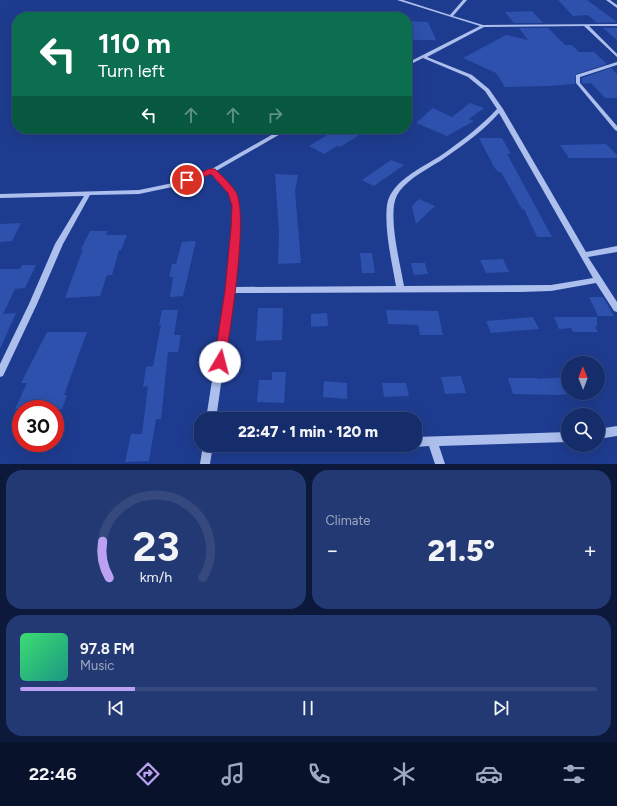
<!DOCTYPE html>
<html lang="en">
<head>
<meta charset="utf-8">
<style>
	:root { --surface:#162d6b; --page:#233973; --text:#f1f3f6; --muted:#9ea8c1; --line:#35497e; --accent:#bca0f2 }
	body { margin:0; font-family:Figtree,sans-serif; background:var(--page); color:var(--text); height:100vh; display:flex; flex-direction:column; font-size:15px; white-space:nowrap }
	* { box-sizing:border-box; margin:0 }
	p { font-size:13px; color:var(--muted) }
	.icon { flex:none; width:22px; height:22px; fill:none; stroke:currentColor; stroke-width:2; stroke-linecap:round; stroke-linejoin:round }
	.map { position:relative; height:464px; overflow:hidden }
	.side { display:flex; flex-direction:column; gap:6px; padding:6px; background:#0c193b; flex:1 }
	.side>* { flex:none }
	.top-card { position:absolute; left:12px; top:12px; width:400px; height:122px; border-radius:16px; box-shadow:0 4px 16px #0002,0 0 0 1px var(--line); background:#0b6e4f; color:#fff; overflow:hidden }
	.needle { width:26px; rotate:359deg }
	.fabs { position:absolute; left:561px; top:356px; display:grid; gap:8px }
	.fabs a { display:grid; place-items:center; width:44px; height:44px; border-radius:50%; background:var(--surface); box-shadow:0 4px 16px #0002,0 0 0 1px var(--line); font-size:20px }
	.speed { position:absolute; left:12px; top:400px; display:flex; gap:8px; font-size:20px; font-weight:700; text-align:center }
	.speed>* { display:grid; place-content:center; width:52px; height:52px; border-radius:50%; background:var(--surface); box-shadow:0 4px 16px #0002,0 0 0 1px var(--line); line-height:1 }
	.speed .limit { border:6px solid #d22; background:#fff; color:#111 }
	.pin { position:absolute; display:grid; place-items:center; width:34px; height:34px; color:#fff; margin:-17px; border:2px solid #fff; border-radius:50%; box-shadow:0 1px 4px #0007 }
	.me { position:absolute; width:44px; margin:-22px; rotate:8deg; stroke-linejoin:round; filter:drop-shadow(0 0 3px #0008) }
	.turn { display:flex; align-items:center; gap:14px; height:84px; padding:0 20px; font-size:18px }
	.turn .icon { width:52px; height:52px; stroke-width:2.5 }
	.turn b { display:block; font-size:28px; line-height:34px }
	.lanes { display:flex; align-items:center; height:38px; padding:0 20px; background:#0003; justify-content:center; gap:20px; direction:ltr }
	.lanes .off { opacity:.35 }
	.big { font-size:30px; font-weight:800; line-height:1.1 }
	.side .tile { flex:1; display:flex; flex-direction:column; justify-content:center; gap:6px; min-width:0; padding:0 14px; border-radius:16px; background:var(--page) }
	.side .dial { align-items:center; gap:0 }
	.dial svg { height:104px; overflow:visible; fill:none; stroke:var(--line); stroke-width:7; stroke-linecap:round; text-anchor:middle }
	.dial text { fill:var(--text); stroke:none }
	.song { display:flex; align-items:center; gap:12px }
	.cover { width:48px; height:48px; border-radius:6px; background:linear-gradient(135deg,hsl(140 70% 55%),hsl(170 70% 35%)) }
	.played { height:4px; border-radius:2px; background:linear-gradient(90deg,var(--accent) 20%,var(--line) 20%) }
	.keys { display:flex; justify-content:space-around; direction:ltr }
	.heat { display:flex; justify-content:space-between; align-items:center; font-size:22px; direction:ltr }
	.side .tiles { flex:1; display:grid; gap:6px; grid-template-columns:1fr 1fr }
	.tile:last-child { grid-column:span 2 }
	.trip { position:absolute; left:194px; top:412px; width:228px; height:40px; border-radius:16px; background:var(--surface); box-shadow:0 4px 16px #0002,0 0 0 1px var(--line); font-weight:800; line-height:40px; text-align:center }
	.tabs { display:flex; height:64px; justify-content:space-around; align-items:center; background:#09122b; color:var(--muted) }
	.tabs .icon { width:28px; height:28px }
	.tabs .selected { color:var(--accent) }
	.tabs b { font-size:18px; color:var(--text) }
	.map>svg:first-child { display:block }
</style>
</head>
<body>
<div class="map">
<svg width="617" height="464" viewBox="0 0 617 464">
	<rect width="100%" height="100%" fill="#1e3c8f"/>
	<!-- building -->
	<path fill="#2d51ad" d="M 558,0 L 587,0 L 617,22 L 597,23 L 588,15 L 573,16 Z
		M 532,11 L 543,23 L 514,23 L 505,12 Z
		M 407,21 L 428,22 L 436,40 L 407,40 Z
		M 519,28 L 548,28 L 565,45 L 572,45 L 579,52 L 594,52 L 607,64 L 576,74 L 575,84 L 549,86 L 505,87 L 496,73 L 463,58 L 506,35 L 528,40 Z
		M 603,28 L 617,28 L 617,40 Z
		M 611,68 L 617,74 L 617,98 L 605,98 L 591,83 L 583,84 L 582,82 L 582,78 Z
		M 470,103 L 484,108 L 469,119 L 474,121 L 447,136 L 416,123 L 433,108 L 452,117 Z
		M 337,129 L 347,129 L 359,135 L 340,147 L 337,146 L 324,154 L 309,146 Z
		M 479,138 L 502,138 L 511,154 L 507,154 L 552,237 L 537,237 L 524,209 L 522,209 L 501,172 L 498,172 L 494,167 Z
		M 606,144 L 617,155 L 617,158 L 569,158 L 560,145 Z
		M 391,160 L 404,165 L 374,186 L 362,180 Z
		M 275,174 L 298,175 L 295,191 L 301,263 L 278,264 L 279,232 Z
		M 419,199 L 435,206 L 416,224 L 412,206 Z
		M 21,223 L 12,241 L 0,242 L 0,224 Z
		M 90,231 L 108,231 L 106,235 L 127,235 L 121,250 L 119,250 L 112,275 L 107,275 L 100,296 L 65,298 L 83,249 L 81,249 Z
		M 196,241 L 183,296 L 170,297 L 173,277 L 169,277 L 172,264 L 176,264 L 182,242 Z
		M 360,253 L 372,253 L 375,273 L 362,273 Z
		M 503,259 L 509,272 L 486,273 L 480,260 Z
		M 411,263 L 425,263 L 428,274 L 414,275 Z
		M 22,265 L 36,265 L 25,288 L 15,289 L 3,314 L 16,313 L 0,349 L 0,269 L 20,269 Z
		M 589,297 L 603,297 L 614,316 L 598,316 Z
		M 258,308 L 283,308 L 282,340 L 256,341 Z
		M 162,310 L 178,310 L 174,335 L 181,335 L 178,352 L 168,352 L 161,419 L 156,419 L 149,461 L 125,462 L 131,434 L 142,434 L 148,386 L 143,387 L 146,367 L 153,366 L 161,325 L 159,325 Z
		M 386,310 L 438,311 L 443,335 L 420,335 L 418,325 L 388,324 Z
		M 327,313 L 328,326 L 311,327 L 311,314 Z
		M 533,317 L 539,329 L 491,333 L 486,321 Z
		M 554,317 L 597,317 L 597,326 L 595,327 L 598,332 L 573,332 L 571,328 L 559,329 Z
		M 47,332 L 87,332 L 64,395 L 67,395 L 62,409 L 15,409 L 27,383 L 21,383 Z
		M 272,372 L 286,372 L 284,403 L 257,402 L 259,380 L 272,380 Z
		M 461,376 L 466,393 L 445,394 L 441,377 Z
		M 568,377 L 568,394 L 558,395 L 513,394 L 508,378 L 537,378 L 538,379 Z
		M 324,381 L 347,383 L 347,399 L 323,397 Z
		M 382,383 L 406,383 L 409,396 L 384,397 Z"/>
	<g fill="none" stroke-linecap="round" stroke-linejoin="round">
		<!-- minor -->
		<path fill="#adbfed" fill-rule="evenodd" d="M 397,0 L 403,0 L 450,15 L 463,0 L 467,0 L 453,16 L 483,25 L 617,24 L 617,26 L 589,26 L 617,54 L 617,57 L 584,26 L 484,27 L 427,57 L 472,75 L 489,89 L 503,109 L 586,252 L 617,246 L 617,252 L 588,257 L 617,302 L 617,312 L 614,311 L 596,283 L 551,291 L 520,292 L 234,293 L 216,419 L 206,419 L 226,290 L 233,228 L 233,206 L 229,194 L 211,174 L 177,186 L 139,194 L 90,195 L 63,244 L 37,304 L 3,376 L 0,377 L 0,364 L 29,304 L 55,244 L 84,196 L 0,198 L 0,194 L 139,190 L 173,183 L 210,170 L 282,129 L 289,129 L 216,171 C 222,178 230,185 235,192 C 246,210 236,265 234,287 L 396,286 C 392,263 384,229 387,205 C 391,179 427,166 446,152 C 464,139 482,125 497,109 L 485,91 L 468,77 L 423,58 L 407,66 L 407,63 L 480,26 ZM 499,113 L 593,278 L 551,285 L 404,286 C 400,263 391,229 394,205 C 395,198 398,192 403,187 C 415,174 432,167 446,157 C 465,144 484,130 499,113 Z
			M 606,0 L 610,0 L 617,5 L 617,8 Z
			M 617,62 L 617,65 L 580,77 L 580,83 L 617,126 L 617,131 L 615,130 L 576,83 L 576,75 Z
			M 617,426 L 617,436 L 598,439 L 598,429 Z
			M 568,432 L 568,442 L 439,446 L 445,464 L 435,464 L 429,446 L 415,447 L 411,445 L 415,445 L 415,437 Z
			M 203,445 L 213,445 L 210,464 L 200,464 Z"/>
	</g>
	<!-- route -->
	<path fill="#e11d48" stroke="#92132f" d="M 209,169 L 215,169 C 222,176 231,184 236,192 C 249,216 230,330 225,362 L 224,365 L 220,367 L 216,365 L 214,362 L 225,290 L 231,228 L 232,206 L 228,193 L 211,174 L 187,183 L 183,180 Z"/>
</svg>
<div class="fabs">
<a><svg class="needle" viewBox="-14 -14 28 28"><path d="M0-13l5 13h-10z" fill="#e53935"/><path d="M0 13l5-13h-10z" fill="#9ea8c1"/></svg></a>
<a><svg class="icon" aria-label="search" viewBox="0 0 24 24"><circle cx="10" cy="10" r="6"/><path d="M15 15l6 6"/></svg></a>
</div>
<div class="speed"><div class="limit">30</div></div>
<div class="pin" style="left:187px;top:180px;background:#d93025"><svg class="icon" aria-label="arrive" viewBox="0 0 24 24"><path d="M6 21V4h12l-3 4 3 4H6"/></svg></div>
<svg class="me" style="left:220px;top:362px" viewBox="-20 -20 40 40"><circle r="19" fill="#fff"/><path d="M0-13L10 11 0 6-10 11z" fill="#e11d48"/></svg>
<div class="trip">22:47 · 1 min · 120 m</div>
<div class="top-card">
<div class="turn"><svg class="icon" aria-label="left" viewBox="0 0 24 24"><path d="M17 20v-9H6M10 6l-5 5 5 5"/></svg><div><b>110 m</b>Turn left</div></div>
<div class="lanes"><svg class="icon" aria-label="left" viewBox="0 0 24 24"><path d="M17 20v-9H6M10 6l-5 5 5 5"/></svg><svg class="icon off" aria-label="ahead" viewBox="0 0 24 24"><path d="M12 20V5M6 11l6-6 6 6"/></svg><svg class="icon off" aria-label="ahead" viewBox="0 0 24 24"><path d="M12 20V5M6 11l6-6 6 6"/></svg><svg class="icon off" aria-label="right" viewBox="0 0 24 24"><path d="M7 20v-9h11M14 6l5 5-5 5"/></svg></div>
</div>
</div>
<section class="side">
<div class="tiles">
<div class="tile dial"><svg viewBox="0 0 100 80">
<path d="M14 69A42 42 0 1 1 86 69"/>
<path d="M14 69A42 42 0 0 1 9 41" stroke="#bca0f2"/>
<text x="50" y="56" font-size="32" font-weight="700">23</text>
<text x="50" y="72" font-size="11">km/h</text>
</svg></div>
<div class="tile"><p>Climate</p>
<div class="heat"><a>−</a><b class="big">21.5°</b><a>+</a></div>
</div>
<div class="tile">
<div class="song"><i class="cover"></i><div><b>97.8 FM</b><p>Music</p></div></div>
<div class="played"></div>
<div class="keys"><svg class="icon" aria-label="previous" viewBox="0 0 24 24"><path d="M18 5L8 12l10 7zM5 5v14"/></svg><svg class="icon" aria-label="pause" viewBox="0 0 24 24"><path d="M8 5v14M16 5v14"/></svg><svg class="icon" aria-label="next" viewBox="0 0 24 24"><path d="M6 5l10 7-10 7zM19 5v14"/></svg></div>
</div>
</div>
</section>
<nav class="tabs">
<b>22:46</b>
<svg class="icon selected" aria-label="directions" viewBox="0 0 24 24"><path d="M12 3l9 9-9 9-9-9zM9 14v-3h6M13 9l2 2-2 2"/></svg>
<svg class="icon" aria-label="music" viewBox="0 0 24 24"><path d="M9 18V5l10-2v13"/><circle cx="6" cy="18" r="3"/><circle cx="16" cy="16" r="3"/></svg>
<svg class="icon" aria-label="phone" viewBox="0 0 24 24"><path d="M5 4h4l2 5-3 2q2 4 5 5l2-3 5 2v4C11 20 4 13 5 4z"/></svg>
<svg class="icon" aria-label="climate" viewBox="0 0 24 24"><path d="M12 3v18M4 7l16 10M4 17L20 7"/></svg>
<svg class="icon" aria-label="car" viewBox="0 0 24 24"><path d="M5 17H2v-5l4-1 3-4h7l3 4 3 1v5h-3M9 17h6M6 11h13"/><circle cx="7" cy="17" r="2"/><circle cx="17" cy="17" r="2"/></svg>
<svg class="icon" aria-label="filters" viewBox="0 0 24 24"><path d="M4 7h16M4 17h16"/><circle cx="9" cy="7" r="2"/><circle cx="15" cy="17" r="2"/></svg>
</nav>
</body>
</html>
